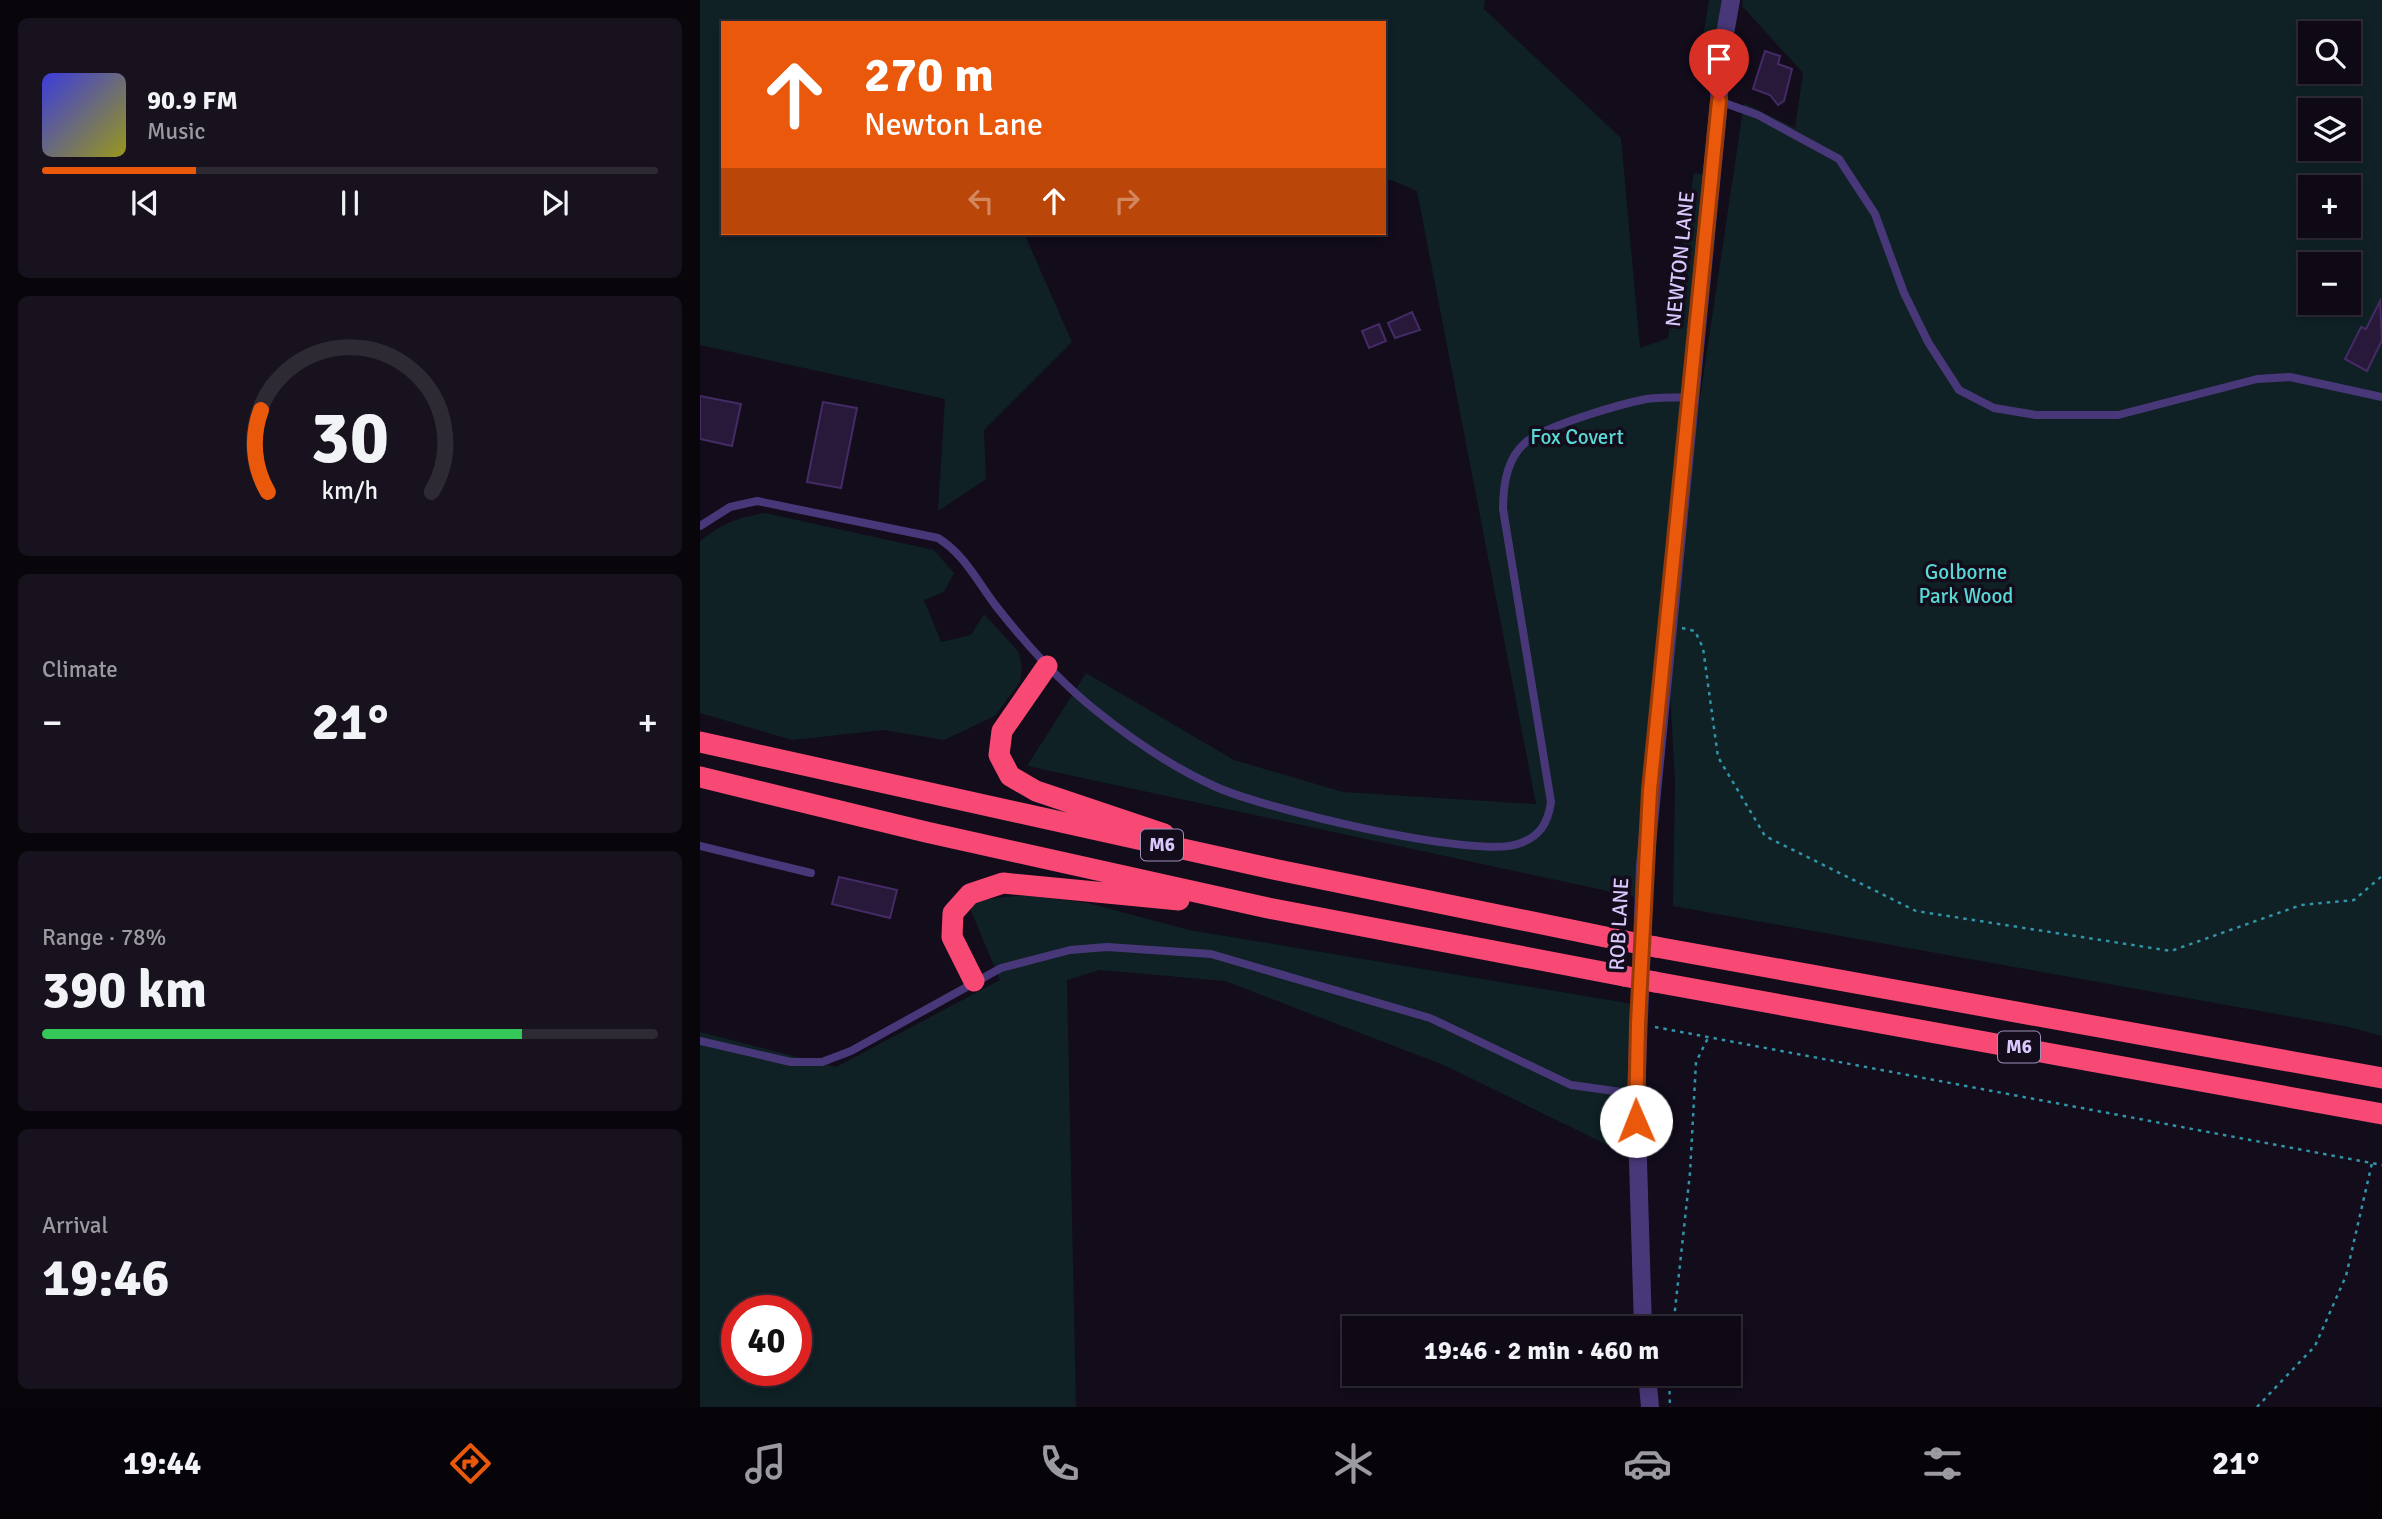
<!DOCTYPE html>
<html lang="en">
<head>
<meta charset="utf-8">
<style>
	:root { --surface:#0e0914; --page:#17121d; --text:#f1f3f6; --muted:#9b9aa0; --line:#2e2a34; --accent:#ea580c }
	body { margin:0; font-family:Signika,sans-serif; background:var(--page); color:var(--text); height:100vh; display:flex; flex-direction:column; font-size:26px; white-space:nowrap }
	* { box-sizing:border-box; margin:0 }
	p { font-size:23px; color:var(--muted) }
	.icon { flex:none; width:38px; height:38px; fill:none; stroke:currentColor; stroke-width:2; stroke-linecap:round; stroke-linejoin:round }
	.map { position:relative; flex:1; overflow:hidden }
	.details { display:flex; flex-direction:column; gap:18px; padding:18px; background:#08050b; width:700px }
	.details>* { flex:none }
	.banner { position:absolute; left:21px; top:21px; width:665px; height:214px; border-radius:0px; box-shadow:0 4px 10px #0003,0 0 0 2px var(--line); background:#ea580c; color:#fff; overflow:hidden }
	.buttons { position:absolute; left:1598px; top:21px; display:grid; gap:14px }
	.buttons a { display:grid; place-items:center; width:63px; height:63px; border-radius:0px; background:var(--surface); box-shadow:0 4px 10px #0003,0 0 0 2px var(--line); font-size:35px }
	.speed { position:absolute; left:21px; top:1295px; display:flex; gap:14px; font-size:35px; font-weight:700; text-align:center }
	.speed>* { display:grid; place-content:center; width:91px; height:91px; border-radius:50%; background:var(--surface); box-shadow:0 4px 10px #0003,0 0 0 2px var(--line); line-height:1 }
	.speed .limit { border:10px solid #d22; background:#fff; color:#111 }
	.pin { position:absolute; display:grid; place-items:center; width:60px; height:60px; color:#fff; margin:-72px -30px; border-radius:50% 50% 50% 0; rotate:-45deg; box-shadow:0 0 7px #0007 }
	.pin .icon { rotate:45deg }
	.me { position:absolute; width:77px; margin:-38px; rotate:359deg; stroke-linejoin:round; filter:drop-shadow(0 0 5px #0008) }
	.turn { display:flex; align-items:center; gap:24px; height:147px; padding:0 28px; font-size:32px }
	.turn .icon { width:91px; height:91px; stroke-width:2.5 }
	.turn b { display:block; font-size:49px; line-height:60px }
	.lanes { display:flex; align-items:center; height:66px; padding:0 28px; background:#0003; justify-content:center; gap:35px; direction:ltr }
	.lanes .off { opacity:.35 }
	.big { font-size:52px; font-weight:800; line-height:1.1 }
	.details .card { flex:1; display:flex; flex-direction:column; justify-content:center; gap:10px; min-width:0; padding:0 24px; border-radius:10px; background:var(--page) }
	.details .dial { align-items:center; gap:0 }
	.dial svg { height:182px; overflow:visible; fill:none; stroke:var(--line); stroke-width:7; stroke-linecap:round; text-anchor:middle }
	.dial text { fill:var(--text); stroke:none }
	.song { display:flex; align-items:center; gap:21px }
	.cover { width:84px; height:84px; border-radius:10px; background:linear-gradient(135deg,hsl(240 70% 55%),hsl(60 70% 35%)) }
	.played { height:7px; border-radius:4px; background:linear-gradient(90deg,var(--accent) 25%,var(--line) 25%) }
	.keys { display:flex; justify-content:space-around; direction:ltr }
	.heat { display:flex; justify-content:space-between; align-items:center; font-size:38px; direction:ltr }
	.charge { height:10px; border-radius:5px; background:linear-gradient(90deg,#34c759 78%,var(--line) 0) }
	.trip { position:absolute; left:642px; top:1316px; width:399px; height:70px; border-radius:0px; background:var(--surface); box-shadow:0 4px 10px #0003,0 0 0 2px var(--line); font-weight:800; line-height:70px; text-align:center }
	.tab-bar { display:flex; height:112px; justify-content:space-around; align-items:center; background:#060408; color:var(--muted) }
	.tab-bar .icon { width:49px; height:49px }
	.tab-bar .current { color:var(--accent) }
	.tab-bar b { font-size:32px; color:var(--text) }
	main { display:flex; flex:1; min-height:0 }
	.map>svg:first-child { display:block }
</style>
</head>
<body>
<main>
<section class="details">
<div class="card">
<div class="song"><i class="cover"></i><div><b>90.9 FM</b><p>Music</p></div></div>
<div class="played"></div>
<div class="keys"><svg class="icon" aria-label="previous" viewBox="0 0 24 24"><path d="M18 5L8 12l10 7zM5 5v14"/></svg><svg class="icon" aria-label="pause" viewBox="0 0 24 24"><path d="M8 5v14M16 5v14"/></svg><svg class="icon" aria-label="next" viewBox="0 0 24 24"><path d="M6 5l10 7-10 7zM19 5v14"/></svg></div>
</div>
<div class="card dial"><svg viewBox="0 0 100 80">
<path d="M14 69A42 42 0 1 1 86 69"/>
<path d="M14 69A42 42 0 0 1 11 33" stroke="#ea580c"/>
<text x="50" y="56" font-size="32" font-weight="700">30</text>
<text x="50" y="72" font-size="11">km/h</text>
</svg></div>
<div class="card"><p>Climate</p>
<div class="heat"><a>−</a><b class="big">21°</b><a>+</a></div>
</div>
<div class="card"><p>Range · 78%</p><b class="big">390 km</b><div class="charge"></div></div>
<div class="card"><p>Arrival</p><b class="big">19:46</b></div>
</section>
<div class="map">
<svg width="1682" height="1407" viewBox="0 0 1682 1407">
	<rect width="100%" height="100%" fill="#120c1b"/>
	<!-- green -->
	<path fill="#0f2125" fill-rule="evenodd" d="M 0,0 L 785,0 L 784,9 L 921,138 L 940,348 L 968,338 L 994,173 L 1010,175 L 971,592 L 1044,103 L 1095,128 L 1103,73 L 1042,6 L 1043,0 L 1682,0 L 1682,1036 L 1649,1027 L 973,906 L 975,783 L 967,635 L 949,900 L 327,766 L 386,673 L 534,760 L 643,792 L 836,804 L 717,191 L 684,177 L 684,23 L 23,23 L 23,233 L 324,233 L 372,342 L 284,430 L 286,479 L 238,511 L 245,399 L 0,345 ZM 1610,33 L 1648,33 L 1648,72 L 1610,72 ZM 1610,110 L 1648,110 L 1648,149 L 1610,149 ZM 1610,187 L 1648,187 L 1648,226 L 1610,226 ZM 1610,264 L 1648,264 L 1648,303 L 1610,303 Z
		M 1009,0 L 1040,0 L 1027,70 L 999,63 Z
		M 65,513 L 234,550 L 254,573 L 244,592 L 224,600 L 241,642 L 271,635 L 284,614 L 318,651 L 322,666 L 320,682 L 295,716 L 244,740 L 184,730 L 92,740 L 0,713 L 0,541 C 21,524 38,517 65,513 Z
		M 324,895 L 388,903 L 489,930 L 933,1004 L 930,1156 L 746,1066 L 525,981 L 400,970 L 367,980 L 376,1407 L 0,1407 L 0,1032 L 136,1067 L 300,980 L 271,911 L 271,901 ZM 37,1311 L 96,1311 L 96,1370 L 37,1370 Z"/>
	<!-- building -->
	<path fill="#28193b" stroke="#452b66" stroke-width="2" d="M 1065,51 L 1080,56 L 1078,64 L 1092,69 L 1084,101 L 1078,105 L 1070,95 L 1053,89 Z
		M 1680,301 L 1682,340 L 1667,371 L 1645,359 L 1661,327 L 1666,329 Z
		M 712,312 L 720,330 L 695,338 L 688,323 Z
		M 679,324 L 686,341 L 669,348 L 662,331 Z
		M 0,396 L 41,404 L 32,446 L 0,439 Z
		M 123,402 L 157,408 L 141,488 L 107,482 Z
		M 139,877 L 197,890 L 190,918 L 132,904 Z"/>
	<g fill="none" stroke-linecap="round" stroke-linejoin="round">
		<!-- path -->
		<path stroke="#3194a8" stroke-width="2.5" stroke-dasharray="3.5 5" stroke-linecap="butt" d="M 982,628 L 995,631 L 1003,648 L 1018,757 L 1065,836 L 1216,911 L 1471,951 L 1601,905 L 1654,900 L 1682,876
			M 955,1027 L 1682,1165
			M 973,1328 L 990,1173 L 996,1062 L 1008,1038
			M 969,1374 L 970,1407
			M 1557,1407 L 1615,1346 L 1646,1276 L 1672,1163"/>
		<!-- service -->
		<path stroke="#493879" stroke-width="8" d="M 1019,101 L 1058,115 L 1139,159 L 1175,214 L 1204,293 L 1228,342 L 1259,390 L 1294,408 L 1336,415 L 1418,415 L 1557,379 L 1590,377 L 1682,397
			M 0,526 L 30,507 L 57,501 L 238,538 C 265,555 277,581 296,606 C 325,643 357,679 394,709 C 431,739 470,766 514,786 C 560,808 773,859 818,844 C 840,837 848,823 851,802 L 803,509 C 803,487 806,460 824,444 C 840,427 921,404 946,399 C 960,397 975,398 989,397
			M 0,846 L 111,873
			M 0,1041 L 91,1062 L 122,1062 L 151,1051 L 301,968 L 370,950 L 407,947 L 511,954 L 730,1018 L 871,1085 L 936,1094"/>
		<!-- tertiary -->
		<path stroke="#493879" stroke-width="18" d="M 943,1328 L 936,1094 L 945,865 L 1019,101 L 1019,67 L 1031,0
			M 947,1374 L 950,1407"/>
		<!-- motorway -->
		<path stroke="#f84874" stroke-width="21" d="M 347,666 L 302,731 L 299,755 L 310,776 L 336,791 L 464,834
			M 0,742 L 573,869 L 925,941
			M 0,777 L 226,832 L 568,908 L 924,976
			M 956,947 L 1682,1078
			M 274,981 L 252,937 L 253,913 L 270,894 L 303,883 L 479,900
			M 955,982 L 1682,1114"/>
		<!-- motorway-bridge -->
		<path stroke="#f84874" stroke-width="21" d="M 925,941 L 956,947
			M 924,976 L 955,982"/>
	</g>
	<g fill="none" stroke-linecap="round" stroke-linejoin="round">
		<!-- route casing -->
		<g stroke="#983908" stroke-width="18">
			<path id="route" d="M 936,1121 L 938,1024 L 950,790 L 1019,101"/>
		</g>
		<!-- route -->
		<use href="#route" stroke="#ea580c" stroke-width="12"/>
	</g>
	<g text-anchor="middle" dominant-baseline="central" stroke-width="7" stroke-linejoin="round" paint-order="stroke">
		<!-- shield labels -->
		<g fill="#120c1b" stroke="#9e90b9" stroke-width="2">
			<rect x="441" y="829.5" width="42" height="31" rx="5"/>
			<rect x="1298" y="1031.5" width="42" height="31" rx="5"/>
		</g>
		<g font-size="19" font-weight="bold" fill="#dac8fd">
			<text x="462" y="845">M6</text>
			<text x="1319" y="1047">M6</text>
		</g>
		<!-- street labels -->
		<g font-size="21" fill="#dac8fd" stroke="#120c1b">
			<text transform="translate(980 259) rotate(-84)">NEWTON LANE</text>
			<text transform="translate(919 924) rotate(-87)">ROB LANE</text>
		</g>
		<!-- park labels -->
		<g font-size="21" fill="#59d8d6" stroke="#120c1b">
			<text x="877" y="437">Fox Covert</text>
			<text x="1266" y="572">Golborne<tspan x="1266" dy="24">Park Wood</tspan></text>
		</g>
	</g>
</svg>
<div class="buttons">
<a><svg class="icon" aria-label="search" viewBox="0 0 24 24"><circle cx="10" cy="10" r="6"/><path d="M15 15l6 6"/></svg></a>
<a><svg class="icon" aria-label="layers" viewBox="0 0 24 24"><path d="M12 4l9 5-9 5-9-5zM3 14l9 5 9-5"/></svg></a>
<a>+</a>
<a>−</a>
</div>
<div class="speed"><div class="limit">40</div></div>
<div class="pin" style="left:1019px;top:101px;background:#d93025"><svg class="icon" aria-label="arrive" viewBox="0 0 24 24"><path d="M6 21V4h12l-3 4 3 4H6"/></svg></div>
<svg class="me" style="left:936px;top:1121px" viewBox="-20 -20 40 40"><circle r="19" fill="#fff"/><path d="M0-13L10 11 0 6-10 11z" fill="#ea580c"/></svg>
<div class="trip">19:46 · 2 min · 460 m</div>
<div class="banner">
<div class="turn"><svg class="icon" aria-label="ahead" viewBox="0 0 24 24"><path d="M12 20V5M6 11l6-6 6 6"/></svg><div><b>270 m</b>Newton Lane</div></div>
<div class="lanes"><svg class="icon off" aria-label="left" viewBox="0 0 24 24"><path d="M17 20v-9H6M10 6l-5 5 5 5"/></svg><svg class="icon" aria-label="ahead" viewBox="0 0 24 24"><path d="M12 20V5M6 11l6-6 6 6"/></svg><svg class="icon off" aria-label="right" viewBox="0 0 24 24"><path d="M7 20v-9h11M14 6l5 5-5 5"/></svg></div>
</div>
</div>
</main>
<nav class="tab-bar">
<b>19:44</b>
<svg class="icon current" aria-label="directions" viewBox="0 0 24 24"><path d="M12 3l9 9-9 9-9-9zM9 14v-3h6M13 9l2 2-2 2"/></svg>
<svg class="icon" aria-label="music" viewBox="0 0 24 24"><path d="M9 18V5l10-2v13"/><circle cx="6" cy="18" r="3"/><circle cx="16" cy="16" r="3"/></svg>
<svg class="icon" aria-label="phone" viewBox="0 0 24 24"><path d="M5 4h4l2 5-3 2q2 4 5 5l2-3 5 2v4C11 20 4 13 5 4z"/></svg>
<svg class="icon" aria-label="climate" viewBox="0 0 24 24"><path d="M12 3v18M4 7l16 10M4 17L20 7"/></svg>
<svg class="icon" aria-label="car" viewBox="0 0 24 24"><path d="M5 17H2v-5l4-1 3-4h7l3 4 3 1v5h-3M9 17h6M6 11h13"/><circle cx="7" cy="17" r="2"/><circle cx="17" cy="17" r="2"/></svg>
<svg class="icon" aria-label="filters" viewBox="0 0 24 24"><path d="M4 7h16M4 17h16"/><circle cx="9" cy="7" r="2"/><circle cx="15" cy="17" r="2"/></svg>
<b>21°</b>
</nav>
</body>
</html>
